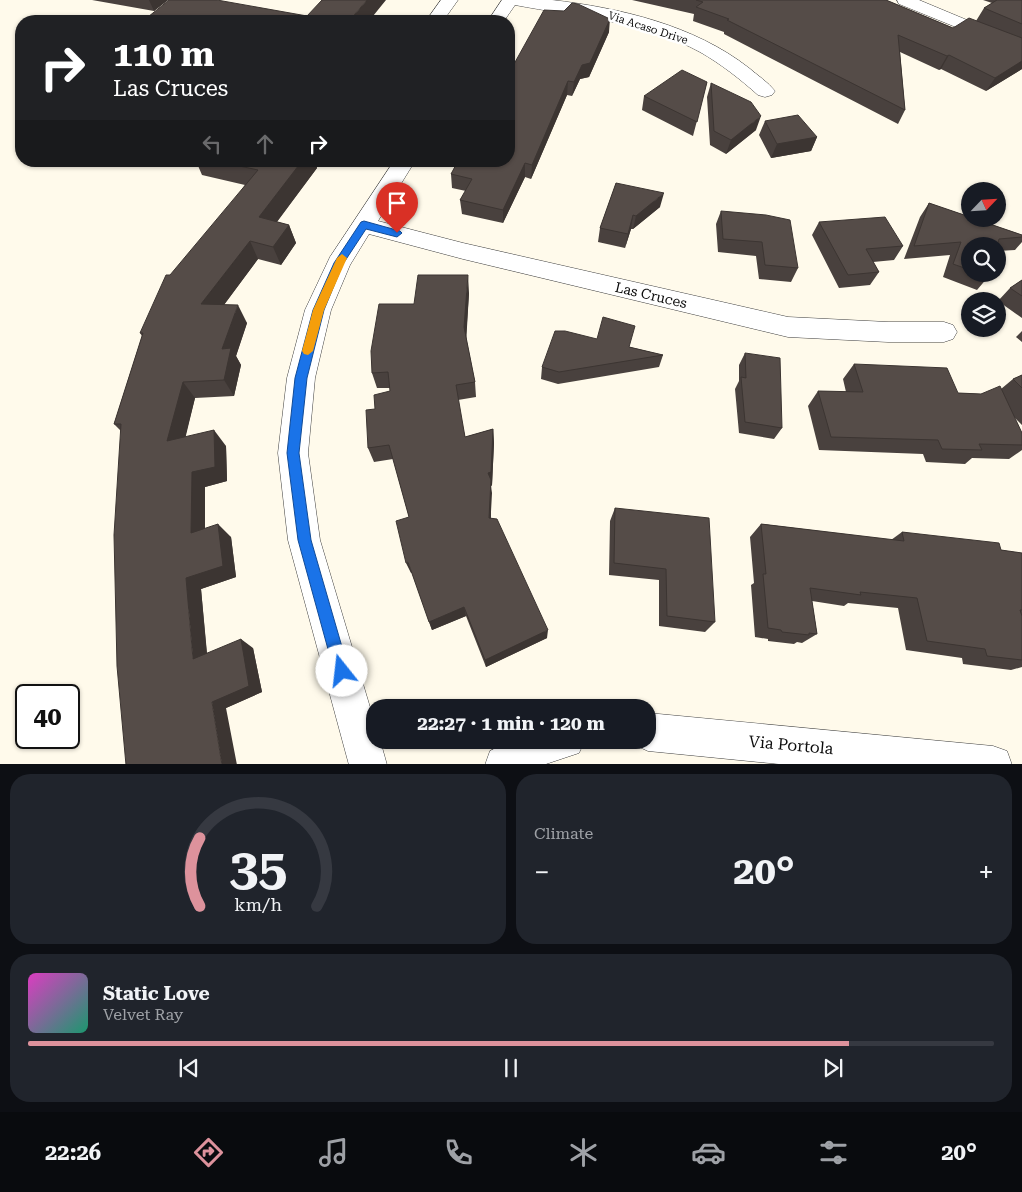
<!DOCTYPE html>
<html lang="en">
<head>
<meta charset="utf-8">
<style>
	:root { --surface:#171b24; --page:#20242c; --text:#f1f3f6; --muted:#9ea1a6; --line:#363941; --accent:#dd929c }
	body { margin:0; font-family:"Roboto Serif",serif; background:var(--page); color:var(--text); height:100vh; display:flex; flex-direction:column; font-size:19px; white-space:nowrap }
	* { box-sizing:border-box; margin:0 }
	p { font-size:16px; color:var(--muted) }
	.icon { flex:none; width:28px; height:28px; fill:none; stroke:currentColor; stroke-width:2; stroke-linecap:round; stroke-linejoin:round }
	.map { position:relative; height:764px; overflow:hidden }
	.sheet { display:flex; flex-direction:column; gap:10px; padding:10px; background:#0d0f14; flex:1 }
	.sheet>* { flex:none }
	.hud { position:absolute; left:15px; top:15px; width:500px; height:152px; border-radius:20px; box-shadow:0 1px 4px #0004; background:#202124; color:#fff; overflow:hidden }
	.needle { width:32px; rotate:65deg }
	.fabs { position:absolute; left:961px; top:182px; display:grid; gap:10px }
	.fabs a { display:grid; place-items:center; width:45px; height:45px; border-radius:50%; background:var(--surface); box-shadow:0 1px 4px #0004; font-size:25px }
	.speed { position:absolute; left:15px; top:684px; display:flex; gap:10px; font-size:25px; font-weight:700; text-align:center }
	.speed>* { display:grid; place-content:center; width:65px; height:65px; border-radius:50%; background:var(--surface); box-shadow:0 1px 4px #0004; line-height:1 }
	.speed .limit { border:2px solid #111; border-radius:8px; background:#fff; color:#111 }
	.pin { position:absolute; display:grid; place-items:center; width:42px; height:42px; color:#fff; margin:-51px -21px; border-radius:50% 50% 50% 0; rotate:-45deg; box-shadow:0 0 5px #0007 }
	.pin .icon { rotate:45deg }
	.me { position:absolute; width:55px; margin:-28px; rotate:344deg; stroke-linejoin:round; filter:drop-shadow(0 0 4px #0008) }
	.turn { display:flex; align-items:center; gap:18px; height:105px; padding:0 15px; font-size:22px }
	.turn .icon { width:65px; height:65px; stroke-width:2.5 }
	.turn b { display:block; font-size:35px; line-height:42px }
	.lanes { display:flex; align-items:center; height:48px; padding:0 15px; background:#0003; justify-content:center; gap:25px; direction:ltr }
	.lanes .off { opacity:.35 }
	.big { font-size:38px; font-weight:700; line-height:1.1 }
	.sheet .card { flex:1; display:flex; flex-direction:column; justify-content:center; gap:8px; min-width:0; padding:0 18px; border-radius:20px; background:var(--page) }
	.sheet .dial { align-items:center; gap:0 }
	.dial svg { height:130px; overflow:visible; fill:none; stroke:var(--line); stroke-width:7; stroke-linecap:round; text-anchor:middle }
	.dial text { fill:var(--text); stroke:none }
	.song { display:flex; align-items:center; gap:15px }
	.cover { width:60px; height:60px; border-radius:8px; background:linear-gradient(135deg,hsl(310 70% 55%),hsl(160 70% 35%)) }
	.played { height:5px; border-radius:2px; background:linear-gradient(90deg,var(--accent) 85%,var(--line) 85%) }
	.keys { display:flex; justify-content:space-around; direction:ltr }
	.heat { display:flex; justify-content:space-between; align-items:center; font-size:28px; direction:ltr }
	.sheet .tiles { flex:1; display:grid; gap:10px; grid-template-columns:1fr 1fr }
	.card:last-child { grid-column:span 2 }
	.trip { position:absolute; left:366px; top:699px; width:290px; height:50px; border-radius:20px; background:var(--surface); box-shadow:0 1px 4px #0004; font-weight:700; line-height:50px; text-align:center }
	.menu { display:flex; height:80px; justify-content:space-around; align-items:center; background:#090b0e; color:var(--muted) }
	.menu .icon { width:35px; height:35px }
	.menu .on { color:var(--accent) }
	.menu b { font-size:22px; color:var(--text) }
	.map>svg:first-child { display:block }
</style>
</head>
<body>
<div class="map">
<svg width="1022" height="765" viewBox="0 0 1022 765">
	<rect width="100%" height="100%" fill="#fffaeb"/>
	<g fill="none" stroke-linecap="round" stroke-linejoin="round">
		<!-- minor casing -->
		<g stroke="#3f3f3f" stroke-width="1">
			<path id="minor" d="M 441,0 L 458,0 L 443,21 L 426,21 Z
				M 502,0 C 518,0 535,0 552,0 C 620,8 694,25 749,68 C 757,75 768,82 775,91 L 772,95 L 765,97 L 758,95 C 740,79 721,64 700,52 C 643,21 578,17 515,5 L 504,21 L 488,21 Z
				M 897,0 L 919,0 L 1022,43 L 1022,54 L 899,4 Z
				M 394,161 L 415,161 L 378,221 L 463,243 L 788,317 L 888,322 L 944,322 L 953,325 L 957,332 L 953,339 L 944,342 L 888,342 L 788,337 L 463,259 L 369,234 L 350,265 L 331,310 L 315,378 L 308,453 L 320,540 L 375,724 L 375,740 L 380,740 L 387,765 L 349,765 L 288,540 L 278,453 L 287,378 L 305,310 L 330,257 Z
				M 648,713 L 993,746 L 1007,751 L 1012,765 L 789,765 L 648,751 L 635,745 L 633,740 L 648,740 Z
				M 512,740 L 585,740 L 579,753 L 543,765 L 485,765 L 490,751 Z"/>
		</g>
		<!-- minor -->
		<use href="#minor" fill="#fff" fill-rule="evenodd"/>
	</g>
	<!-- wall -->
	<path fill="#49413e" d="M 92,0 L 168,0 L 154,11 Z
		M 632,0 L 886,0 L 953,28 L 976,21 L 984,8 L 992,3 L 983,0 L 1022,0 L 1022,69 L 986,91 L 941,69 L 939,70 L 900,52 L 905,110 L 898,124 L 724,34 L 724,32 L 693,21 L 694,14 Z
		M 564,11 L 609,32 L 589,77 L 580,79 L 572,96 L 567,95 L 531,179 L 525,177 L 503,223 L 462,214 L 460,200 L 466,191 L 452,188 L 451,174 Z
		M 707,82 L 693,136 L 642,110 L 644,96 Z
		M 711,83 L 756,130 L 726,154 L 710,145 L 707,97 Z
		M 765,121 L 817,137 L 811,151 L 771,158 L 759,135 Z
		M 196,161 L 315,161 L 317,168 L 277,222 L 289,225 L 296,243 L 281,265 L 258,259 L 224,305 L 247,323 L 236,356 L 241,365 L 234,396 L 195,398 L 185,437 L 226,446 L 227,481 L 205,487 L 205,529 L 231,537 L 236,577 L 201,589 L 207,653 L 253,648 L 262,692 L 226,708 L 121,431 L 114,424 L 142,336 L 140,333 L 245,185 L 202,175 Z
		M 616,183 L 660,207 L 633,229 L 631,229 L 625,248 L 598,242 L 600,228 Z
		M 929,203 L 1022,235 L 1022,242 L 1015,250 L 998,251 L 998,246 L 970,246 L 970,274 L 989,274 L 988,277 L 977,290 L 943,277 L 950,255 L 904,259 L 920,217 Z
		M 721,211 L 798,268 L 791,282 L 759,279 L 756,256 L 718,252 L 716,224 Z
		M 819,222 L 903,246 L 894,260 L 873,262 L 879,272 L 870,285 L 839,288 L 812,235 Z
		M 1022,280 L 1022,318 L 998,301 L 1010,288 Z
		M 469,293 L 466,337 L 475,382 L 476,397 L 458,400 L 465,437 L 493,429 L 494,443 L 492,485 L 491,486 L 491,518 L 547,638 L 486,667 L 466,616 L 432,630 L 412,573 L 411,573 L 409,517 L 393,459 L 374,462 L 368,448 L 375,409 L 390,391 L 390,388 L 377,388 L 372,373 L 414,304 Z
		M 1022,331 L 1022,342 L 1016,337 Z
		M 630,347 L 663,355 L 659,367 L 558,384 L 541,379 L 542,367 Z
		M 745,353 L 782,428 L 774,439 L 739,433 L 735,389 L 739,381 L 739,365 Z
		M 854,364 L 958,393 L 981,394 L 1001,389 L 1013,379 L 1022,375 L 1022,425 L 1014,417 L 1022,433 L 1022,450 L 1009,459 L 972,458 L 965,464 L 926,462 L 923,454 L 819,450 L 808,406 L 818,391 L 846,392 L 843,379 Z
		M 615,508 L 715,622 L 705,632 L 659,626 L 659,580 L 609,575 L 610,521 Z
		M 761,524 L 891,540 L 902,532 L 1001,550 L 1022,553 L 1022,667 L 1011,670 L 963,664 L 962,658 L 906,650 L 898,608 L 848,603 L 844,606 L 812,601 L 817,634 L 802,643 L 797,642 L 794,644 L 768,641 L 768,639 L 755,637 L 751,585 L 754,583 L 750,537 Z"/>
	<!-- shaded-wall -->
	<path fill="#3c3532" d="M 149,0 L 168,0 L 154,11 Z
		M 367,0 L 386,0 L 369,21 L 349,21 Z
		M 610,19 L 609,32 L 589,77 L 580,79 L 572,96 L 574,82 L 582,65 Z
		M 949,55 L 941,69 L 939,70 L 947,56 Z
		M 1022,61 L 1022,69 L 986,91 L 995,78 Z
		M 568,81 L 567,95 L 531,179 L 532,165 Z
		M 761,116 L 756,130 L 726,154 L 731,140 Z
		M 817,137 L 811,151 L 771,158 L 777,144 Z
		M 302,161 L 315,161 L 317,168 L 266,236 L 259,217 Z
		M 525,163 L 525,177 L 503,223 L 503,210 Z
		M 664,193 L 660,207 L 633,229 L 636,216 Z
		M 633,215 L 631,229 L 625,248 L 628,234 Z
		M 289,225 L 296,243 L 281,265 L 273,247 Z
		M 250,241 L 258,259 L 211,322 L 201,304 Z
		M 468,275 L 469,293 L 466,344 L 464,327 Z
		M 238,305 L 247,323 L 236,356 L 241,365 L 234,396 L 224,380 L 222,349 Z
		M 183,382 L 195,398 L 181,456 L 167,441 Z
		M 493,429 L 494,443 L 492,485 L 491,486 L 492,493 L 490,530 L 488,473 Z
		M 214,430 L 226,446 L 227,481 L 205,487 L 205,545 L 191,533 L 192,472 Z
		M 218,524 L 231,537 L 236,577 L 201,589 L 208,667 L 193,659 L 186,578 Z
		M 408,562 L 412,573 L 411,573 L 406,563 Z
		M 464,607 L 466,616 L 432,630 L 429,622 Z
		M 548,630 L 547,638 L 486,667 L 485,660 Z
		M 241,639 L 253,648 L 262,692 L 226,708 L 237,765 L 222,765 L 212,702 Z"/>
	<!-- building -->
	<path fill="#554c48" stroke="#3c3532" d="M 169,0 L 217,0 L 307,16 L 322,0 L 367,0 L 349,21 L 143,21 Z
		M 696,0 L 886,0 L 953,28 L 969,18 L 1022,38 L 1022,61 L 995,78 L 949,55 L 947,56 L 898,35 L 905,110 L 727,20 L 729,19 L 696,7 L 703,2 Z
		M 997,0 L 1022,0 L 1022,24 L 984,8 Z
		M 572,3 L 578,4 L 610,19 L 590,63 L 582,65 L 574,82 L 568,81 L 532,165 L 525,163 L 503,210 L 460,200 L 472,179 L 451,174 L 458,161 L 509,161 L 509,73 L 544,10 L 564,11 Z
		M 682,70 L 707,82 L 697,122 L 644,96 Z
		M 711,83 L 751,102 L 761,116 L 731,140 L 714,131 Z
		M 798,115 L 817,137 L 777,144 L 765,121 Z
		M 216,161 L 302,161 L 259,217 L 289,225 L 273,247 L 250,241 L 201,304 L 238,305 L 222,349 L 231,348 L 224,380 L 183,382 L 167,441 L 214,430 L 215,467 L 192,472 L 191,533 L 218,524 L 223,566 L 186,578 L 193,659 L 241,639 L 249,686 L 212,702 L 222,765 L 126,765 L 117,666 L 114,535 L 121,424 L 114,424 L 143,333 L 140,333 L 166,275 L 170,275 L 258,170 Z
		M 616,183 L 664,193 L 636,216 L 633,215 L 628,234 L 600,228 Z
		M 929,203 L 970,217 L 970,219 L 975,219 L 1022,235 L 1022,237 L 999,239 L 997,246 L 970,246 L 970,270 L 953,264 L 961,242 L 914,246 Z
		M 721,211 L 766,215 L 790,220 L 798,268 L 765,265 L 762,242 L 723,239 Z
		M 885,217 L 903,246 L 866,249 L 879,272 L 848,275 L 819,222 Z
		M 980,274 L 989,274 L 988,277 Z
		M 418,275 L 468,275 L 464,327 L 475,382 L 456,385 L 465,437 L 493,429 L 491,472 L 488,473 L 491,480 L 489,518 L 497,519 L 548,630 L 485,660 L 464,607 L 429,622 L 408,562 L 406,563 L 396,521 L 409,517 L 389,445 L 368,448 L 366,410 L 375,409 L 374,395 L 390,391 L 388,372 L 372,373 L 371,351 L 379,304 L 414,304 Z
		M 1022,280 L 1022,296 L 1010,288 Z
		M 603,317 L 635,326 L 629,347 L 663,355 L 559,372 L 542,367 L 555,331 L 565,331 L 597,339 Z
		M 745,353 L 780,358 L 782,428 L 745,422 L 741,377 L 746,378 Z
		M 854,364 L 947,368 L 958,393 L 981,394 L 1000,386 L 1022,433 L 1022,445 L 979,444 L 982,450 L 942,449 L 938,440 L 831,437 L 818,391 L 863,392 Z
		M 1022,375 L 1022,388 L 1013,379 Z
		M 615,508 L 709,518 L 715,622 L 667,616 L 666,569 L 614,563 Z
		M 761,524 L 904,541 L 902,532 L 999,543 L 1001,550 L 1022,553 L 1022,610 L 1020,610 L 1022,616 L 1022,660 L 987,656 L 985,649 L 927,641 L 917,598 L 860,592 L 861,595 L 810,588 L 817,634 L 809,633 L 809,635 L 782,632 L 781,630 L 768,628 L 763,574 L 766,574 Z"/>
	<!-- route -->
	<path fill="#1a73e8" stroke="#114b97" d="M 364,221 L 400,231 L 402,233 L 397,237 L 366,229 L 343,264 L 324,310 L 307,378 L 299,453 L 311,540 L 349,671 L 347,676 L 342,678 L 336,676 L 334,671 L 298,540 L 287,453 L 295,378 L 313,310 L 334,263 L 361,222 Z"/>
	<!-- slow -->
	<path fill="#f59e0b" d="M 342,254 L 347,258 L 324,310 L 313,351 L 308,355 L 304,354 L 302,351 L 313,310 L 337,258 Z"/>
	<g text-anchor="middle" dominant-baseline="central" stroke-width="5" stroke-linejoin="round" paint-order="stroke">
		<!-- far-street labels -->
		<g font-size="11" fill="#0c0c0c" stroke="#fff">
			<text transform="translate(648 28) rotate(18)">Via Acaso Drive</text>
		</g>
		<!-- street labels -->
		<g font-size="14" fill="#0c0c0c" stroke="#fff">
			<text transform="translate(651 295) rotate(13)">Las Cruces</text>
		</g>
		<!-- near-street labels -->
		<g font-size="16" fill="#0c0c0c" stroke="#fff">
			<text transform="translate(791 745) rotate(5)">Via Portola</text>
		</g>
	</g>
</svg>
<div class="fabs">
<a><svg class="needle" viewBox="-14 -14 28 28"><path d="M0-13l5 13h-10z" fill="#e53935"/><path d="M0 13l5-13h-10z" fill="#9ea1a6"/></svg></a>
<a><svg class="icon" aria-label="search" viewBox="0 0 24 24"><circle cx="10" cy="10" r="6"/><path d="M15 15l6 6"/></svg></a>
<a><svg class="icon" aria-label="layers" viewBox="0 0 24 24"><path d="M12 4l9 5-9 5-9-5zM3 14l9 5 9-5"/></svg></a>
</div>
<div class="speed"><div class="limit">40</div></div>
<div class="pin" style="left:397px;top:233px;background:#d93025"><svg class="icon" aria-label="arrive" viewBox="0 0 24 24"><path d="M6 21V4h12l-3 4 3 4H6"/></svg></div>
<svg class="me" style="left:342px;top:671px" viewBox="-20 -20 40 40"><circle r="19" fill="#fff"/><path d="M0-13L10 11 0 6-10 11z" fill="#1a73e8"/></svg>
<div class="trip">22:27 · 1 min · 120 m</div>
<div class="hud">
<div class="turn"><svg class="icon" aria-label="right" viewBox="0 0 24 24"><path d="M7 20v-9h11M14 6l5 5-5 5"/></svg><div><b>110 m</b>Las Cruces</div></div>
<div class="lanes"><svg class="icon off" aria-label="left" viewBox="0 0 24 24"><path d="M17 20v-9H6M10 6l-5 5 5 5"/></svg><svg class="icon off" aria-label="ahead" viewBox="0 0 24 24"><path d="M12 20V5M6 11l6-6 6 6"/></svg><svg class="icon" aria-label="right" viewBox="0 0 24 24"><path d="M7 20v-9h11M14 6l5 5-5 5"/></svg></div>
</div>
</div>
<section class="sheet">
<div class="tiles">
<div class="card dial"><svg viewBox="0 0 100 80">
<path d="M14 69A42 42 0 1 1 86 69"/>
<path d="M14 69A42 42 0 0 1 14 27" stroke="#dd929c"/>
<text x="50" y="56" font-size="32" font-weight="700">35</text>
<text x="50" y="72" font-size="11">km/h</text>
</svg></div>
<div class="card"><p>Climate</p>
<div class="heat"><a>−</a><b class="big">20°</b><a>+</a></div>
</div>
<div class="card">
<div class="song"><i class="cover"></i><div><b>Static Love</b><p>Velvet Ray</p></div></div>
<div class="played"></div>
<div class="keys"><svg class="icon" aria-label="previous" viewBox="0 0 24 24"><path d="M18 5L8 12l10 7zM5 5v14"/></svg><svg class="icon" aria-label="pause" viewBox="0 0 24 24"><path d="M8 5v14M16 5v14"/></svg><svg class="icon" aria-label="next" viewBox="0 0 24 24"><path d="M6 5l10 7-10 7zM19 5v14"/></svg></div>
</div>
</div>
</section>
<nav class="menu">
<b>22:26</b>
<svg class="icon on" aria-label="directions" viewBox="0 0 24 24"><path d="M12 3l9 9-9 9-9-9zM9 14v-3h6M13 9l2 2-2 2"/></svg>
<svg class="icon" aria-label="music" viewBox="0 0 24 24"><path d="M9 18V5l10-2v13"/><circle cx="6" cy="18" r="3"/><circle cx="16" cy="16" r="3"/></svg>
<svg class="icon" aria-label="phone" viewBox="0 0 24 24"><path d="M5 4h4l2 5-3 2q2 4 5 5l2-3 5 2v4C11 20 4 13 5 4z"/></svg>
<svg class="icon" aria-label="climate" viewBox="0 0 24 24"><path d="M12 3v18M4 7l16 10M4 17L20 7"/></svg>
<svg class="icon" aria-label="car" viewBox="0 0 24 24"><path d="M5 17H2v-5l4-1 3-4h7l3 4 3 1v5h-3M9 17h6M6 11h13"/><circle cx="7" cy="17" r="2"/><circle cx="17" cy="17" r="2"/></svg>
<svg class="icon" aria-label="filters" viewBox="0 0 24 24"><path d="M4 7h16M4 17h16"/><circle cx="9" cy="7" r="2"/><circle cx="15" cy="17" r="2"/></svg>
<b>20°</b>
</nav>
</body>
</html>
